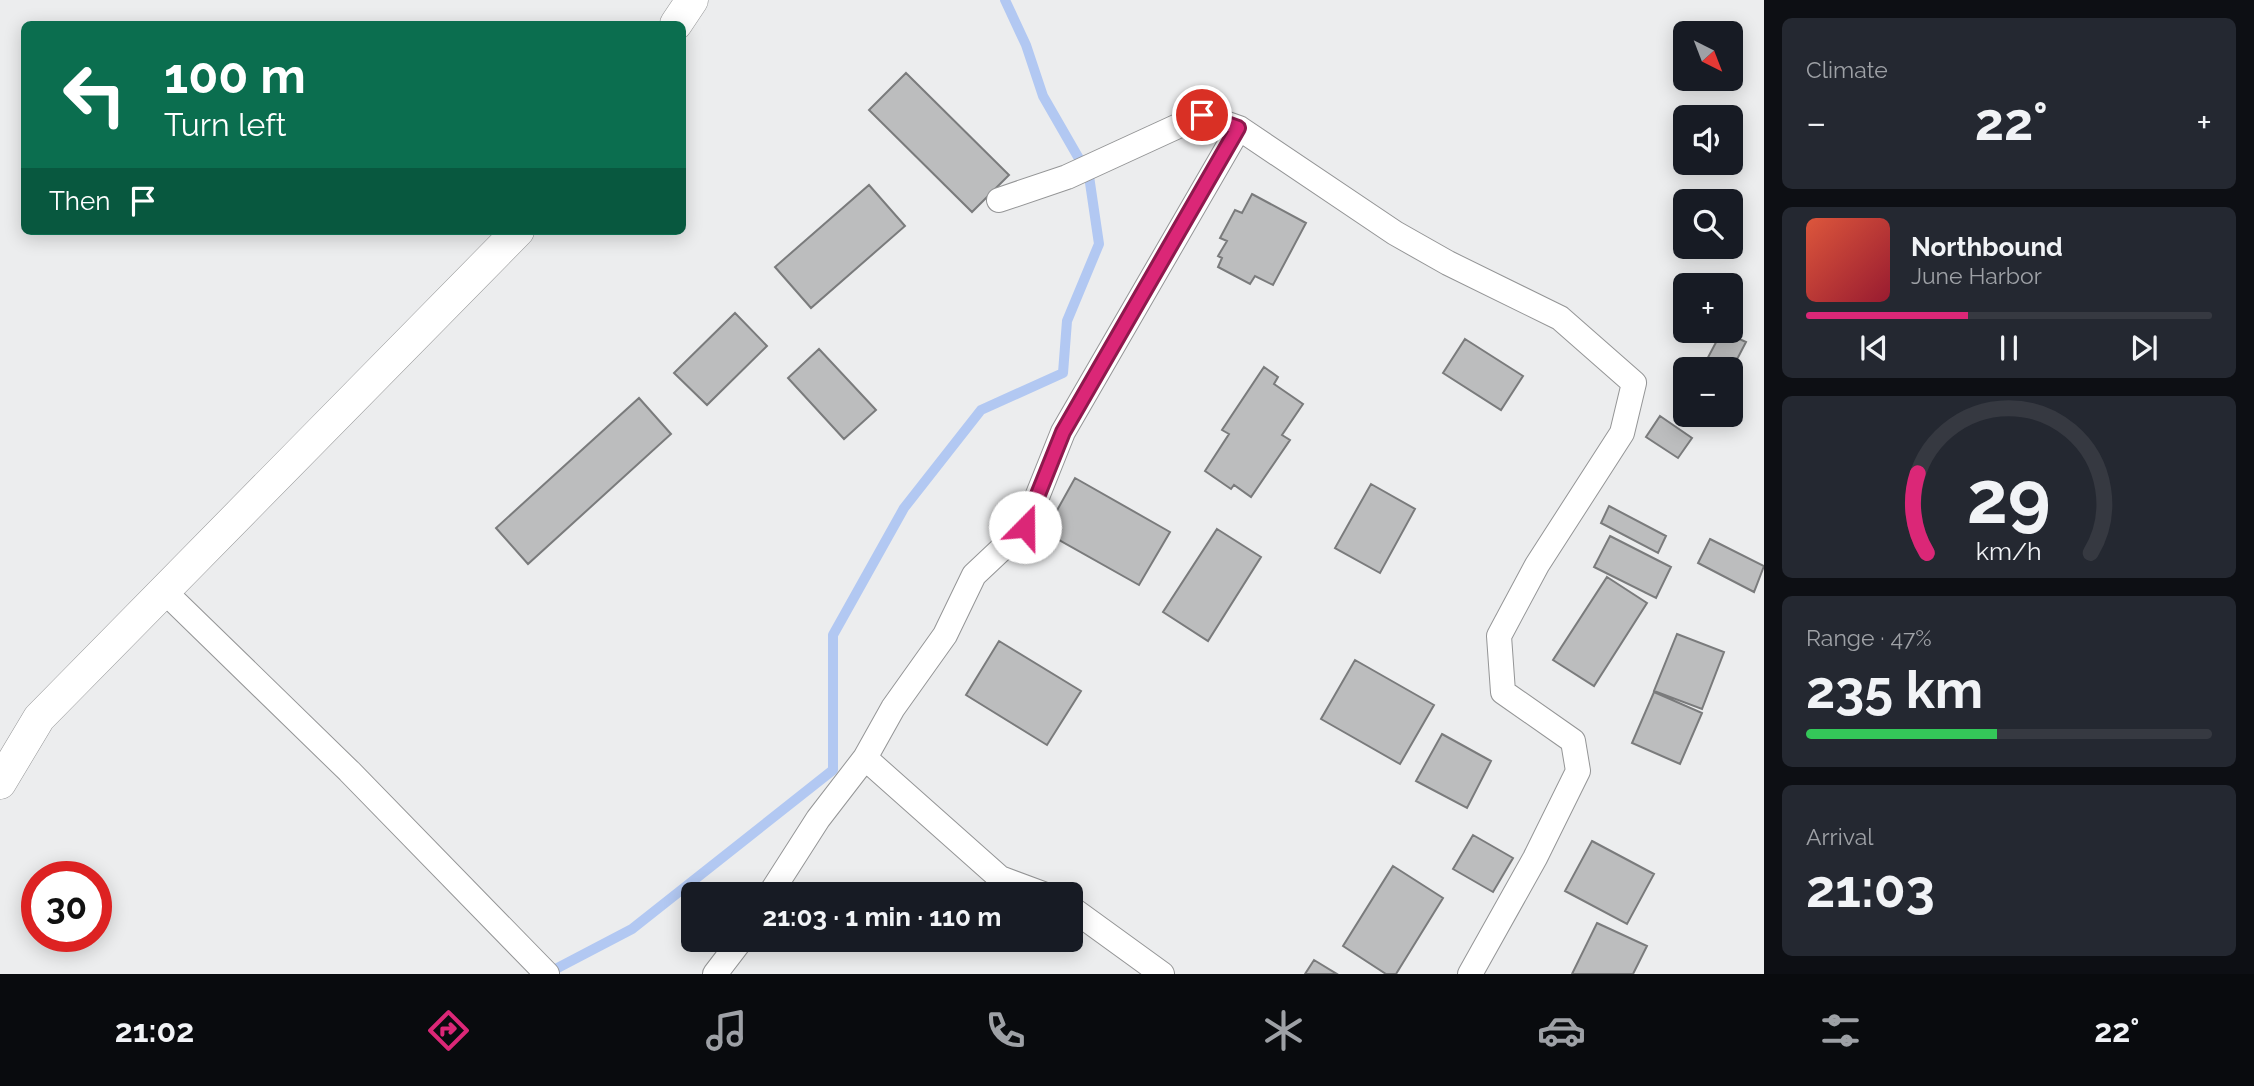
<!DOCTYPE html>
<html lang="en">
<head>
<meta charset="utf-8">
<style>
	:root { --surface:#171b24; --page:#242831; --text:#f1f3f6; --muted:#9ea1a6; --line:#363941; --accent:#db2777 }
	body { margin:0; font-family:Raleway,sans-serif; background:var(--page); color:var(--text); height:100vh; display:flex; flex-direction:column; font-size:26px; white-space:nowrap }
	* { box-sizing:border-box; margin:0 }
	p { font-size:23px; color:var(--muted) }
	.icon { flex:none; width:38px; height:38px; fill:none; stroke:currentColor; stroke-width:2; stroke-linecap:round; stroke-linejoin:round }
	.map { position:relative; flex:1; overflow:hidden }
	.sheet { display:flex; flex-direction:column; gap:18px; padding:18px; background:#0d0f14; width:490px }
	.sheet>* { flex:none }
	.hud { position:absolute; left:21px; top:21px; width:665px; height:214px; border-radius:10px; box-shadow:0 4px 18px #0003; background:#0b6e4f; color:#fff; overflow:hidden }
	.needle { width:46px; rotate:138deg }
	.buttons { position:absolute; left:1673px; top:21px; display:grid; gap:14px }
	.buttons a { display:grid; place-items:center; width:70px; height:70px; border-radius:10px; background:var(--surface); box-shadow:0 4px 18px #0003; font-size:35px }
	.speed { position:absolute; left:21px; top:861px; display:flex; gap:14px; font-size:35px; font-weight:700; text-align:center }
	.speed>* { display:grid; place-content:center; width:91px; height:91px; border-radius:50%; background:var(--surface); box-shadow:0 4px 18px #0003; line-height:1 }
	.speed .limit { border:10px solid #d22; background:#fff; color:#111 }
	.pin { position:absolute; display:grid; place-items:center; width:60px; height:60px; color:#fff; margin:-30px; border:4px solid #fff; border-radius:50%; box-shadow:0 2px 7px #0007 }
	.me { position:absolute; width:77px; margin:-38px; rotate:22deg; stroke-linejoin:round; filter:drop-shadow(0 0 5px #0008) }
	.turn { display:flex; align-items:center; gap:24px; height:147px; padding:0 28px; font-size:32px }
	.turn .icon { width:91px; height:91px; stroke-width:2.5 }
	.turn b { display:block; font-size:49px; line-height:60px }
	.then { display:flex; align-items:center; height:66px; padding:0 28px; background:#0003; gap:14px; font-size:26px }
	.big { font-size:52px; font-weight:700; line-height:1.1 }
	.sheet .card { flex:1; display:flex; flex-direction:column; justify-content:center; gap:10px; min-width:0; padding:0 24px; border-radius:10px; background:var(--page) }
	.sheet .dial { align-items:center; gap:0 }
	.dial svg { height:182px; overflow:visible; fill:none; stroke:var(--line); stroke-width:7; stroke-linecap:round; text-anchor:middle }
	.dial text { fill:var(--text); stroke:none }
	.song { display:flex; align-items:center; gap:21px }
	.cover { width:84px; height:84px; border-radius:10px; background:linear-gradient(135deg,hsl(10 70% 55%),hsl(350 70% 35%)) }
	.played { height:7px; border-radius:4px; background:linear-gradient(90deg,var(--accent) 40%,var(--line) 40%) }
	.keys { display:flex; justify-content:space-around; direction:ltr }
	.heat { display:flex; justify-content:space-between; align-items:center; font-size:38px; direction:ltr }
	.charge { height:10px; border-radius:5px; background:linear-gradient(90deg,#34c759 47%,var(--line) 0) }
	.trip { position:absolute; left:681px; top:882px; width:402px; height:70px; border-radius:10px; background:var(--surface); box-shadow:0 4px 18px #0003; font-weight:700; line-height:70px; text-align:center }
	.tabs { display:flex; height:112px; justify-content:space-around; align-items:center; background:#090b0e; color:var(--muted) }
	.tabs .icon { width:49px; height:49px }
	.tabs .selected { color:var(--accent) }
	.tabs b { font-size:32px; color:var(--text) }
	main { display:flex; flex:1; min-height:0 }
	.map>svg:first-child { display:block }
</style>
</head>
<body>
<main>
<div class="map">
<svg width="1764" height="974" viewBox="0 0 1764 974">
	<rect width="100%" height="100%" fill="#ecedee"/>
	<g fill="none" stroke-linecap="round" stroke-linejoin="round">
		<!-- stream -->
		<path stroke="#b2c8f2" stroke-width="10" d="M 548,973 L 632,929 L 833,770 L 833,635 L 904,508 L 981,410 L 1063,373 L 1067,321 L 1099,244 L 1089,176 L 1043,96 L 1026,45 L 1005,0"/>
	</g>
	<!-- building -->
	<path fill="#bcbdbe" stroke="#7a7b7c" stroke-width="2" d="M 906,73 L 1009,175 L 972,212 L 869,110 Z
		M 869,185 L 905,226 L 811,308 L 775,267 Z
		M 1252,194 L 1306,223 L 1273,285 L 1255,276 L 1250,284 L 1218,267 L 1222,258 L 1218,256 L 1227,241 L 1220,238 L 1235,210 L 1242,213 Z
		M 735,313 L 767,346 L 707,405 L 674,373 Z
		M 1722,331 L 1746,342 L 1731,371 L 1716,369 L 1705,363 Z
		M 1465,339 L 1523,376 L 1501,410 L 1443,373 Z
		M 819,349 L 876,410 L 844,439 L 788,378 Z
		M 1264,367 L 1278,377 L 1274,384 L 1303,404 L 1282,435 L 1290,440 L 1251,497 L 1234,485 L 1231,489 L 1205,471 L 1229,434 L 1222,430 Z
		M 639,398 L 671,434 L 528,564 L 496,528 Z
		M 1660,416 L 1692,438 L 1678,458 L 1646,437 Z
		M 1075,478 L 1170,532 L 1139,585 L 1045,532 Z
		M 1371,484 L 1415,509 L 1380,573 L 1335,548 Z
		M 1609,506 L 1666,536 L 1658,553 L 1601,523 Z
		M 1217,529 L 1261,557 L 1208,641 L 1163,612 Z
		M 1610,536 L 1671,567 L 1656,598 L 1594,567 Z
		M 1710,539 L 1764,566 L 1754,592 L 1698,563 Z
		M 1607,577 L 1647,603 L 1594,686 L 1553,660 Z
		M 1677,634 L 1724,652 L 1702,709 L 1654,691 Z
		M 999,641 L 1081,691 L 1047,745 L 966,695 Z
		M 1355,660 L 1434,705 L 1400,764 L 1321,719 Z
		M 1654,692 L 1702,713 L 1680,764 L 1632,743 Z
		M 1442,734 L 1491,761 L 1467,808 L 1416,781 Z
		M 1473,835 L 1513,858 L 1493,892 L 1453,869 Z
		M 1592,841 L 1654,874 L 1627,924 L 1565,891 Z
		M 1393,866 L 1443,898 L 1396,974 L 1386,974 L 1343,946 Z
		M 1597,923 L 1647,946 L 1633,974 L 1572,974 Z
		M 1314,960 L 1337,974 L 1305,974 Z"/>
	<g fill="none" stroke-linecap="round" stroke-linejoin="round">
		<!-- minor casing -->
		<g stroke="#949596" stroke-width="26">
			<path id="minor" d="M 999,200 L 1067,177 L 1202,115 L 1239,128
				M 163,590 L 349,771 L 547,974
				M 770,894 L 818,819 L 865,758
				M 1043,894 L 1000,878 L 865,758 L 893,708 L 945,635 L 974,575 L 1025,527 L 1063,432 L 1239,128 L 1395,233 L 1448,263 L 1560,318 L 1634,383 L 1622,433 L 1537,565 L 1499,636 L 1503,692 L 1573,741 L 1578,771 L 1535,858 L 1470,974
				M 1071,908 L 1162,974
				M 715,974 L 741,940"/>
		</g>
		<!-- tertiary casing -->
		<g stroke="#949596" stroke-width="33">
			<path id="tertiary" d="M 676,24 L 692,0
				M 0,783 L 39,718 L 518,231"/>
		</g>
		<!-- minor -->
		<use href="#minor" stroke="#fff" stroke-width="24"/>
		<!-- tertiary -->
		<use href="#tertiary" stroke="#fff" stroke-width="32"/>
	</g>
	<g fill="none" stroke-linecap="round" stroke-linejoin="round">
		<!-- route casing -->
		<g stroke="#8e194d" stroke-width="18">
			<path id="route" d="M 1025,527 L 1063,432 L 1238,128 L 1202,115"/>
		</g>
		<!-- route -->
		<use href="#route" stroke="#db2777" stroke-width="12"/>
	</g>
</svg>
<div class="buttons">
<a><svg class="needle" viewBox="-14 -14 28 28"><path d="M0-13l5 13h-10z" fill="#e53935"/><path d="M0 13l5-13h-10z" fill="#9ea1a6"/></svg></a>
<a><svg class="icon" aria-label="sound" viewBox="0 0 24 24"><path d="M4 9h4l5-4v14l-5-4H4zM17 9q2 3 0 6"/></svg></a>
<a><svg class="icon" aria-label="search" viewBox="0 0 24 24"><circle cx="10" cy="10" r="6"/><path d="M15 15l6 6"/></svg></a>
<a>+</a>
<a>−</a>
</div>
<div class="speed"><div class="limit">30</div></div>
<div class="pin" style="left:1202px;top:115px;background:#d93025"><svg class="icon" aria-label="arrive" viewBox="0 0 24 24"><path d="M6 21V4h12l-3 4 3 4H6"/></svg></div>
<svg class="me" style="left:1025px;top:527px" viewBox="-20 -20 40 40"><circle r="19" fill="#fff"/><path d="M0-13L10 11 0 6-10 11z" fill="#db2777"/></svg>
<div class="trip">21:03 · 1 min · 110 m</div>
<div class="hud">
<div class="turn"><svg class="icon" aria-label="left" viewBox="0 0 24 24"><path d="M17 20v-9H6M10 6l-5 5 5 5"/></svg><div><b>100 m</b>Turn left</div></div>
<div class="then">Then<svg class="icon" aria-label="arrive" viewBox="0 0 24 24"><path d="M6 21V4h12l-3 4 3 4H6"/></svg></div>
</div>
</div>
<section class="sheet">
<div class="card"><p>Climate</p>
<div class="heat"><a>−</a><b class="big">22°</b><a>+</a></div>
</div>
<div class="card">
<div class="song"><i class="cover"></i><div><b>Northbound</b><p>June Harbor</p></div></div>
<div class="played"></div>
<div class="keys"><svg class="icon" aria-label="previous" viewBox="0 0 24 24"><path d="M18 5L8 12l10 7zM5 5v14"/></svg><svg class="icon" aria-label="pause" viewBox="0 0 24 24"><path d="M8 5v14M16 5v14"/></svg><svg class="icon" aria-label="next" viewBox="0 0 24 24"><path d="M6 5l10 7-10 7zM19 5v14"/></svg></div>
</div>
<div class="card dial"><svg viewBox="0 0 100 80">
<path d="M14 69A42 42 0 1 1 86 69"/>
<path d="M14 69A42 42 0 0 1 10 34" stroke="#db2777"/>
<text x="50" y="56" font-size="32" font-weight="700">29</text>
<text x="50" y="72" font-size="11">km/h</text>
</svg></div>
<div class="card"><p>Range · 47%</p><b class="big">235 km</b><div class="charge"></div></div>
<div class="card"><p>Arrival</p><b class="big">21:03</b></div>
</section>
</main>
<nav class="tabs">
<b>21:02</b>
<svg class="icon selected" aria-label="directions" viewBox="0 0 24 24"><path d="M12 3l9 9-9 9-9-9zM9 14v-3h6M13 9l2 2-2 2"/></svg>
<svg class="icon" aria-label="music" viewBox="0 0 24 24"><path d="M9 18V5l10-2v13"/><circle cx="6" cy="18" r="3"/><circle cx="16" cy="16" r="3"/></svg>
<svg class="icon" aria-label="phone" viewBox="0 0 24 24"><path d="M5 4h4l2 5-3 2q2 4 5 5l2-3 5 2v4C11 20 4 13 5 4z"/></svg>
<svg class="icon" aria-label="climate" viewBox="0 0 24 24"><path d="M12 3v18M4 7l16 10M4 17L20 7"/></svg>
<svg class="icon" aria-label="car" viewBox="0 0 24 24"><path d="M5 17H2v-5l4-1 3-4h7l3 4 3 1v5h-3M9 17h6M6 11h13"/><circle cx="7" cy="17" r="2"/><circle cx="17" cy="17" r="2"/></svg>
<svg class="icon" aria-label="filters" viewBox="0 0 24 24"><path d="M4 7h16M4 17h16"/><circle cx="9" cy="7" r="2"/><circle cx="15" cy="17" r="2"/></svg>
<b>22°</b>
</nav>
</body>
</html>
